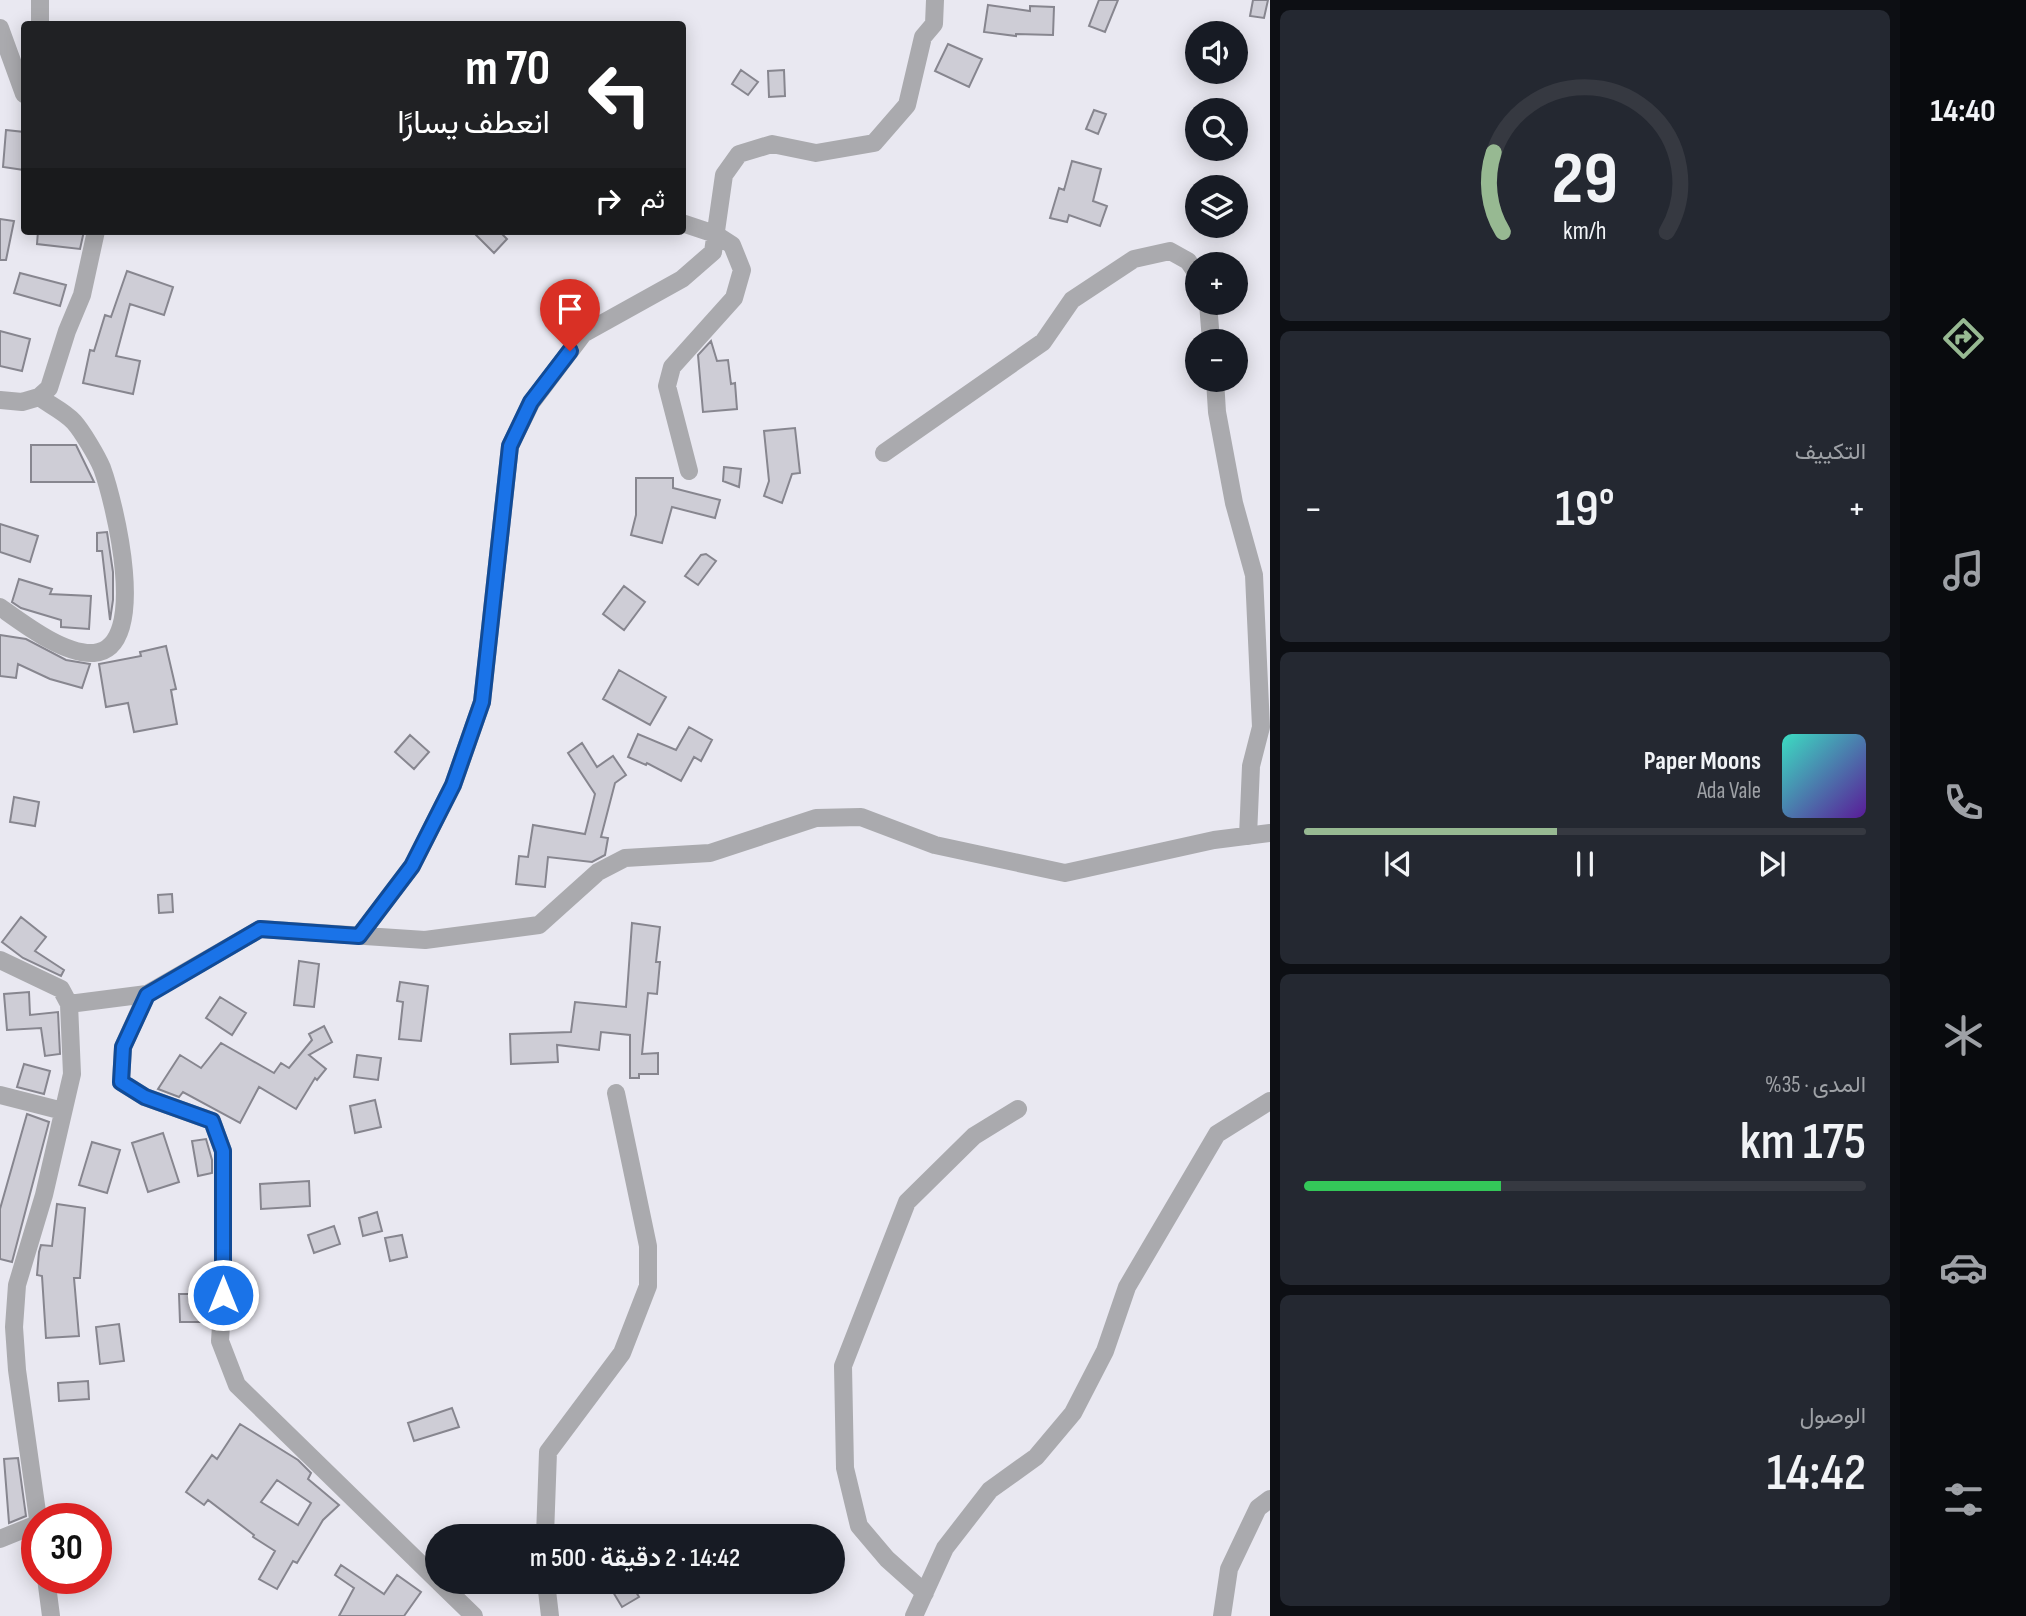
<!DOCTYPE html>
<html lang="ar">
<head>
<meta charset="utf-8">
<style>
	:root { --surface:#171b24; --page:#242831; --text:#f1f3f6; --muted:#9ea1a6; --line:#363941; --accent:#97b992 }
	body { margin:0; font-family:"Sofia Sans Condensed",Vazirmatn,sans-serif; background:var(--page); color:var(--text); direction:rtl; height:100vh; display:flex; flex-direction:column; font-size:26px; white-space:nowrap }
	* { box-sizing:border-box; margin:0 }
	p { font-size:23px; color:var(--muted) }
	.icon { flex:none; width:38px; height:38px; fill:none; stroke:currentColor; stroke-width:2; stroke-linecap:round; stroke-linejoin:round }
	.map { position:relative; flex:1; overflow:hidden; direction:ltr }
	.details { display:flex; flex-direction:column; gap:10px; padding:10px; background:#0d0f14; width:630px }
	.details>* { flex:none }
	.hud { position:absolute; left:21px; top:21px; width:665px; height:214px; border-radius:7px; box-shadow:0 4px 18px #0003; direction:rtl; background:#202124; color:#fff; overflow:hidden }
	.buttons { position:absolute; left:1185px; top:21px; display:grid; gap:14px }
	.buttons a { display:grid; place-items:center; width:63px; height:63px; border-radius:50%; background:var(--surface); box-shadow:0 4px 18px #0003; font-size:35px }
	.speed { position:absolute; left:21px; top:1503px; display:flex; gap:14px; font-size:35px; font-weight:700; text-align:center }
	.speed>* { display:grid; place-content:center; width:91px; height:91px; border-radius:50%; background:var(--surface); box-shadow:0 4px 18px #0003; line-height:1 }
	.speed .limit { border:10px solid #d22; background:#fff; color:#111 }
	.pin { position:absolute; display:grid; place-items:center; width:60px; height:60px; color:#fff; margin:-72px -30px; border-radius:50% 50% 50% 0; rotate:-45deg; box-shadow:0 0 7px #0007 }
	.pin .icon { rotate:45deg }
	.me { position:absolute; width:77px; margin:-38px; rotate:0deg; stroke-linejoin:round; filter:drop-shadow(0 0 5px #0008) }
	.turn { display:flex; align-items:center; gap:24px; height:147px; padding:0 21px; font-size:32px }
	.turn .icon { width:91px; height:91px; stroke-width:2.5 }
	.turn b { display:block; font-size:49px; line-height:60px }
	.then { display:flex; align-items:center; height:66px; padding:0 21px; background:#0003; gap:14px; font-size:26px }
	.big { font-size:52px; font-weight:600; line-height:1.1 }
	.details .card { flex:1; display:flex; flex-direction:column; justify-content:center; gap:10px; min-width:0; padding:0 24px; border-radius:10px; background:var(--page) }
	.details .dial { align-items:center; gap:0 }
	.dial svg { height:182px; overflow:visible; fill:none; stroke:var(--line); stroke-width:7; stroke-linecap:round; text-anchor:middle }
	.dial text { fill:var(--text); stroke:none }
	.song { display:flex; align-items:center; gap:21px }
	.cover { width:84px; height:84px; border-radius:10px; background:linear-gradient(135deg,hsl(170 70% 55%),hsl(270 70% 35%)) }
	.played { height:7px; border-radius:4px; background:linear-gradient(90deg,var(--accent) 45%,var(--line) 45%) }
	.keys { display:flex; justify-content:space-around; direction:ltr }
	.heat { display:flex; justify-content:space-between; align-items:center; font-size:38px; direction:ltr }
	.charge { height:10px; border-radius:5px; background:linear-gradient(90deg,#34c759 35%,var(--line) 0) }
	.trip { position:absolute; left:425px; top:1524px; width:420px; height:70px; border-radius:35px; background:var(--surface); box-shadow:0 4px 18px #0003; font-weight:600; line-height:70px; text-align:center; direction:rtl }
	main { display:flex; flex:1; min-height:0 }
	.menu { display:flex; flex-direction:column; width:126px; justify-content:space-around; align-items:center; background:#090b0e; color:var(--muted) }
	.menu .icon { width:49px; height:49px }
	.menu .selected { color:var(--accent) }
	.menu b { font-size:32px; color:var(--text) }
	.map>svg:first-child { display:block }
</style>
</head>
<body>
<main>
<nav class="menu">
<b>14:40</b>
<svg class="icon selected" aria-label="directions" viewBox="0 0 24 24"><path d="M12 3l9 9-9 9-9-9zM9 14v-3h6M13 9l2 2-2 2"/></svg>
<svg class="icon" aria-label="music" viewBox="0 0 24 24"><path d="M9 18V5l10-2v13"/><circle cx="6" cy="18" r="3"/><circle cx="16" cy="16" r="3"/></svg>
<svg class="icon" aria-label="phone" viewBox="0 0 24 24"><path d="M5 4h4l2 5-3 2q2 4 5 5l2-3 5 2v4C11 20 4 13 5 4z"/></svg>
<svg class="icon" aria-label="climate" viewBox="0 0 24 24"><path d="M12 3v18M4 7l16 10M4 17L20 7"/></svg>
<svg class="icon" aria-label="car" viewBox="0 0 24 24"><path d="M5 17H2v-5l4-1 3-4h7l3 4 3 1v5h-3M9 17h6M6 11h13"/><circle cx="7" cy="17" r="2"/><circle cx="17" cy="17" r="2"/></svg>
<svg class="icon" aria-label="filters" viewBox="0 0 24 24"><path d="M4 7h16M4 17h16"/><circle cx="9" cy="7" r="2"/><circle cx="15" cy="17" r="2"/></svg>
</nav>
<section class="details">
<div class="card dial"><svg viewBox="0 0 100 80">
<path d="M14 69A42 42 0 1 1 86 69"/>
<path d="M14 69A42 42 0 0 1 10 34" stroke="#97b992"/>
<text x="50" y="56" font-size="32" font-weight="700">29</text>
<text x="50" y="72" font-size="11">km/h</text>
</svg></div>
<div class="card"><p>التكييف</p>
<div class="heat"><a>−</a><b class="big">19°</b><a>+</a></div>
</div>
<div class="card">
<div class="song"><i class="cover"></i><div><b>Paper Moons</b><p>Ada Vale</p></div></div>
<div class="played"></div>
<div class="keys"><svg class="icon" aria-label="previous" viewBox="0 0 24 24"><path d="M18 5L8 12l10 7zM5 5v14"/></svg><svg class="icon" aria-label="pause" viewBox="0 0 24 24"><path d="M8 5v14M16 5v14"/></svg><svg class="icon" aria-label="next" viewBox="0 0 24 24"><path d="M6 5l10 7-10 7zM19 5v14"/></svg></div>
</div>
<div class="card"><p>المدى · 35%</p><b class="big">175 km</b><div class="charge"></div></div>
<div class="card"><p>الوصول</p><b class="big">14:42</b></div>
</section>
<div class="map">
<svg width="1270" height="1616" viewBox="0 0 1270 1616">
	<rect width="100%" height="100%" fill="#e9e8f1"/>
	<!-- building -->
	<path fill="#cecdd6" stroke="#87868f" stroke-width="2" fill-rule="evenodd" d="M 1099,0 L 1118,0 L 1105,32 L 1089,26 Z
		M 1253,0 L 1268,0 L 1264,18 L 1250,16 Z
		M 988,5 L 1030,11 L 1030,6 L 1054,7 L 1053,35 L 1016,34 L 1016,36 L 984,32 Z
		M 948,44 L 982,59 L 969,87 L 935,71 Z
		M 741,70 L 758,82 L 748,95 L 732,84 Z
		M 784,70 L 785,96 L 769,97 L 768,71 Z
		M 1094,110 L 1106,114 L 1098,134 L 1086,129 Z
		M 6,130 L 24,132 L 24,170 L 3,167 Z
		M 1072,161 L 1101,169 L 1093,201 L 1107,206 L 1100,226 L 1069,215 L 1067,222 L 1050,218 L 1059,188 L 1064,190 Z
		M 0,219 L 14,221 L 6,260 L 0,260 Z
		M 38,231 L 84,231 L 80,249 L 37,244 Z
		M 472,231 L 499,231 L 507,239 L 494,253 Z
		M 127,271 L 173,287 L 164,315 L 130,304 L 116,356 L 140,361 L 133,394 L 83,383 L 90,350 L 94,351 L 105,315 L 111,317 Z
		M 20,273 L 66,285 L 60,306 L 14,293 Z
		M 0,331 L 30,339 L 22,371 L 0,366 Z
		M 711,341 L 717,361 L 728,360 L 731,384 L 735,383 L 737,409 L 703,412 L 698,355 Z
		M 795,428 L 800,473 L 792,474 L 782,503 L 764,496 L 769,481 L 764,431 Z
		M 31,445 L 76,445 L 94,482 L 31,482 Z
		M 724,467 L 741,469 L 739,487 L 723,481 Z
		M 636,478 L 673,478 L 673,488 L 720,500 L 715,518 L 672,507 L 662,543 L 631,535 L 636,515 Z
		M 0,524 L 38,536 L 30,562 L 0,552 Z
		M 107,532 L 113,572 L 113,600 L 110,620 L 102,551 L 97,551 L 97,533 Z
		M 706,554 L 716,561 L 698,585 L 685,576 L 701,555 Z
		M 19,579 L 52,589 L 50,594 L 91,596 L 89,629 L 61,627 L 61,620 L 21,608 L 12,602 Z
		M 624,586 L 645,602 L 624,630 L 603,614 Z
		M 0,635 L 26,639 L 66,660 L 90,664 L 82,688 L 50,679 L 18,664 L 16,678 L 0,676 Z
		M 166,646 L 176,689 L 171,690 L 177,724 L 134,732 L 128,703 L 106,707 L 99,664 L 141,656 L 140,652 Z
		M 619,670 L 666,697 L 650,725 L 603,699 Z
		M 689,727 L 712,740 L 701,761 L 694,757 L 681,781 L 647,763 L 646,765 L 628,757 L 638,734 L 676,750 Z
		M 410,735 L 429,752 L 414,769 L 395,752 Z
		M 582,743 L 597,767 L 613,756 L 626,775 L 615,783 L 601,837 L 608,838 L 605,855 L 592,862 L 548,857 L 545,887 L 516,884 L 519,856 L 528,857 L 533,825 L 585,834 L 595,794 L 568,753 Z
		M 14,797 L 39,802 L 35,826 L 10,822 Z
		M 172,894 L 173,912 L 159,913 L 158,895 Z
		M 21,917 L 46,937 L 35,951 L 64,970 L 61,976 L 23,958 L 2,942 Z
		M 632,923 L 660,927 L 656,962 L 660,962 L 657,994 L 648,993 L 642,1054 L 658,1053 L 658,1074 L 639,1074 L 639,1078 L 630,1078 L 630,1035 L 601,1032 L 599,1050 L 557,1045 L 558,1062 L 511,1064 L 510,1034 L 571,1032 L 575,1002 L 626,1007 Z
		M 299,961 L 319,964 L 314,1007 L 294,1005 Z
		M 400,982 L 428,986 L 421,1041 L 399,1039 L 403,1002 L 397,1001 Z
		M 29,992 L 30,1015 L 58,1012 L 60,1054 L 45,1056 L 41,1028 L 7,1030 L 4,994 Z
		M 220,997 L 246,1013 L 232,1035 L 206,1018 Z
		M 324,1026 L 332,1042 L 309,1055 L 326,1069 L 317,1080 L 315,1078 L 296,1109 L 259,1087 L 240,1123 L 183,1092 L 179,1097 L 158,1089 L 180,1055 L 201,1068 L 221,1043 L 274,1073 L 281,1063 L 289,1068 L 312,1040 L 309,1034 Z
		M 357,1055 L 381,1058 L 378,1080 L 354,1077 Z
		M 24,1064 L 50,1071 L 44,1094 L 17,1087 Z
		M 375,1100 L 381,1127 L 355,1133 L 350,1106 Z
		M 27,1114 L 49,1122 L 12,1262 L 0,1259 L 0,1209 Z
		M 163,1133 L 179,1182 L 148,1192 L 132,1143 Z
		M 206,1139 L 212,1160 L 212,1173 L 198,1176 L 192,1141 Z
		M 92,1142 L 120,1150 L 107,1193 L 79,1185 Z
		M 309,1181 L 310,1206 L 261,1209 L 260,1184 Z
		M 57,1204 L 85,1208 L 80,1278 L 74,1278 L 79,1336 L 46,1338 L 42,1276 L 37,1275 L 39,1252 L 41,1245 L 52,1246 Z
		M 377,1212 L 382,1231 L 363,1236 L 359,1218 Z
		M 334,1226 L 340,1244 L 314,1253 L 308,1235 Z
		M 402,1235 L 407,1257 L 390,1261 L 385,1238 Z
		M 179,1294 L 212,1294 L 210,1322 L 180,1322 Z
		M 119,1324 L 124,1361 L 100,1364 L 96,1327 Z
		M 88,1381 L 89,1399 L 59,1401 L 58,1383 Z
		M 452,1408 L 459,1427 L 414,1441 L 408,1423 Z
		M 240,1424 L 298,1460 L 311,1473 L 308,1479 L 339,1505 L 323,1520 L 297,1563 L 293,1561 L 277,1589 L 259,1579 L 275,1551 L 253,1537 L 254,1535 L 208,1500 L 204,1505 L 186,1492 L 212,1455 L 217,1459 ZM 277,1480 L 311,1503 L 298,1525 L 261,1502 Z
		M 18,1458 L 26,1516 L 9,1523 L 4,1459 Z
		M 341,1565 L 384,1594 L 397,1575 L 421,1592 L 404,1616 L 339,1616 L 354,1588 L 335,1575 Z
		M 607,1582 L 630,1582 L 639,1597 L 622,1607 Z"/>
	<g fill="none" stroke-linecap="round" stroke-linejoin="round">
		<!-- minor -->
		<path stroke="#aaaaae" stroke-width="18" d="M 40,0 L 40,24
			M 0,28 L 24,94
			M 682,223 L 715,234 L 732,245 L 742,270 L 734,298 L 672,367 L 667,386 L 689,471
			M 1208,303 L 1211,341
			M 1215,380 L 1217,412 L 1234,503 L 1254,575 L 1261,727 L 1251,766 L 1248,836
			M 0,400 L 22,402 L 39,397 L 49,388 L 67,331 L 82,295 L 96,231
			M 884,453 L 1043,342 L 1072,300 L 1134,259 L 1170,251 L 1188,261 L 1197,274
			M 0,607 C 24,624 64,655 94,653 C 151,648 114,501 102,468 C 97,456 82,431 74,422 C 65,412 50,405 39,397
			M 359,936 L 412,866 L 453,785 L 482,702 L 510,446 L 531,403 L 583,334 L 682,279 L 713,252 L 724,175 L 739,154 L 772,144 L 816,153 L 874,143 L 907,105 L 923,37 L 934,24 L 935,0
			M 0,960 L 61,989 L 69,1004 L 72,1074 L 44,1195 L 17,1285 L 14,1327 L 17,1370 L 38,1519
			M 69,1004 L 147,994
			M 0,1095 L 63,1111
			M 545,1536 L 548,1452 L 622,1353 L 648,1286 L 648,1246 L 616,1093
			M 0,1539 L 37,1524
			M 46,1578 L 51,1616
			M 438,1581 L 237,1385 L 220,1341 L 223,1295 L 223,1151 L 212,1121 L 145,1097 L 121,1082 L 123,1047 L 147,994 L 260,929 L 425,940 L 539,925 L 598,872 L 625,858 L 710,853 L 816,818 L 861,817 L 935,845 L 1065,873 L 1214,840 L 1270,833
			M 439,1582 L 474,1616
			M 546,1582 L 550,1616
			M 925,1593 L 887,1559 L 859,1526 L 845,1468 L 843,1366 L 907,1202 L 974,1136 L 1018,1109
			M 914,1616 L 945,1548 L 990,1490 L 1036,1457 L 1073,1413 L 1105,1351 L 1127,1287 L 1217,1134 L 1270,1101
			M 1222,1616 L 1229,1569 L 1258,1508 L 1270,1499"/>
	</g>
	<g fill="none" stroke-linecap="round" stroke-linejoin="round">
		<!-- route casing -->
		<g stroke="#114b97" stroke-width="18">
			<path id="route" d="M 223,1295 L 223,1151 L 212,1121 L 145,1097 L 121,1082 L 123,1047 L 147,995 L 260,929 L 359,936 L 412,866 L 453,785 L 482,702 L 510,446 L 531,402 L 570,351"/>
		</g>
		<!-- route -->
		<use href="#route" stroke="#1a73e8" stroke-width="12"/>
	</g>
</svg>
<div class="buttons">
<a><svg class="icon" aria-label="sound" viewBox="0 0 24 24"><path d="M4 9h4l5-4v14l-5-4H4zM17 9q2 3 0 6"/></svg></a>
<a><svg class="icon" aria-label="search" viewBox="0 0 24 24"><circle cx="10" cy="10" r="6"/><path d="M15 15l6 6"/></svg></a>
<a><svg class="icon" aria-label="layers" viewBox="0 0 24 24"><path d="M12 4l9 5-9 5-9-5zM3 14l9 5 9-5"/></svg></a>
<a>+</a>
<a>−</a>
</div>
<div class="speed"><div class="limit">30</div></div>
<div class="pin" style="left:570px;top:351px;background:#d93025"><svg class="icon" aria-label="arrive" viewBox="0 0 24 24"><path d="M6 21V4h12l-3 4 3 4H6"/></svg></div>
<svg class="me" style="left:223px;top:1295px" viewBox="-20 -20 40 40"><circle r="17" fill="#1a73e8" stroke="#fff" stroke-width="3"/><path d="M0-11L8 9 0 5-8 9z" fill="#fff"/></svg>
<div class="trip">14:42 · 2 دقيقة · 500 m</div>
<div class="hud">
<div class="turn"><svg class="icon" aria-label="left" viewBox="0 0 24 24"><path d="M17 20v-9H6M10 6l-5 5 5 5"/></svg><div><b>70 m</b>انعطف يسارًا</div></div>
<div class="then">ثم<svg class="icon" aria-label="right" viewBox="0 0 24 24"><path d="M7 20v-9h11M14 6l5 5-5 5"/></svg></div>
</div>
</div>
</main>
</body>
</html>
